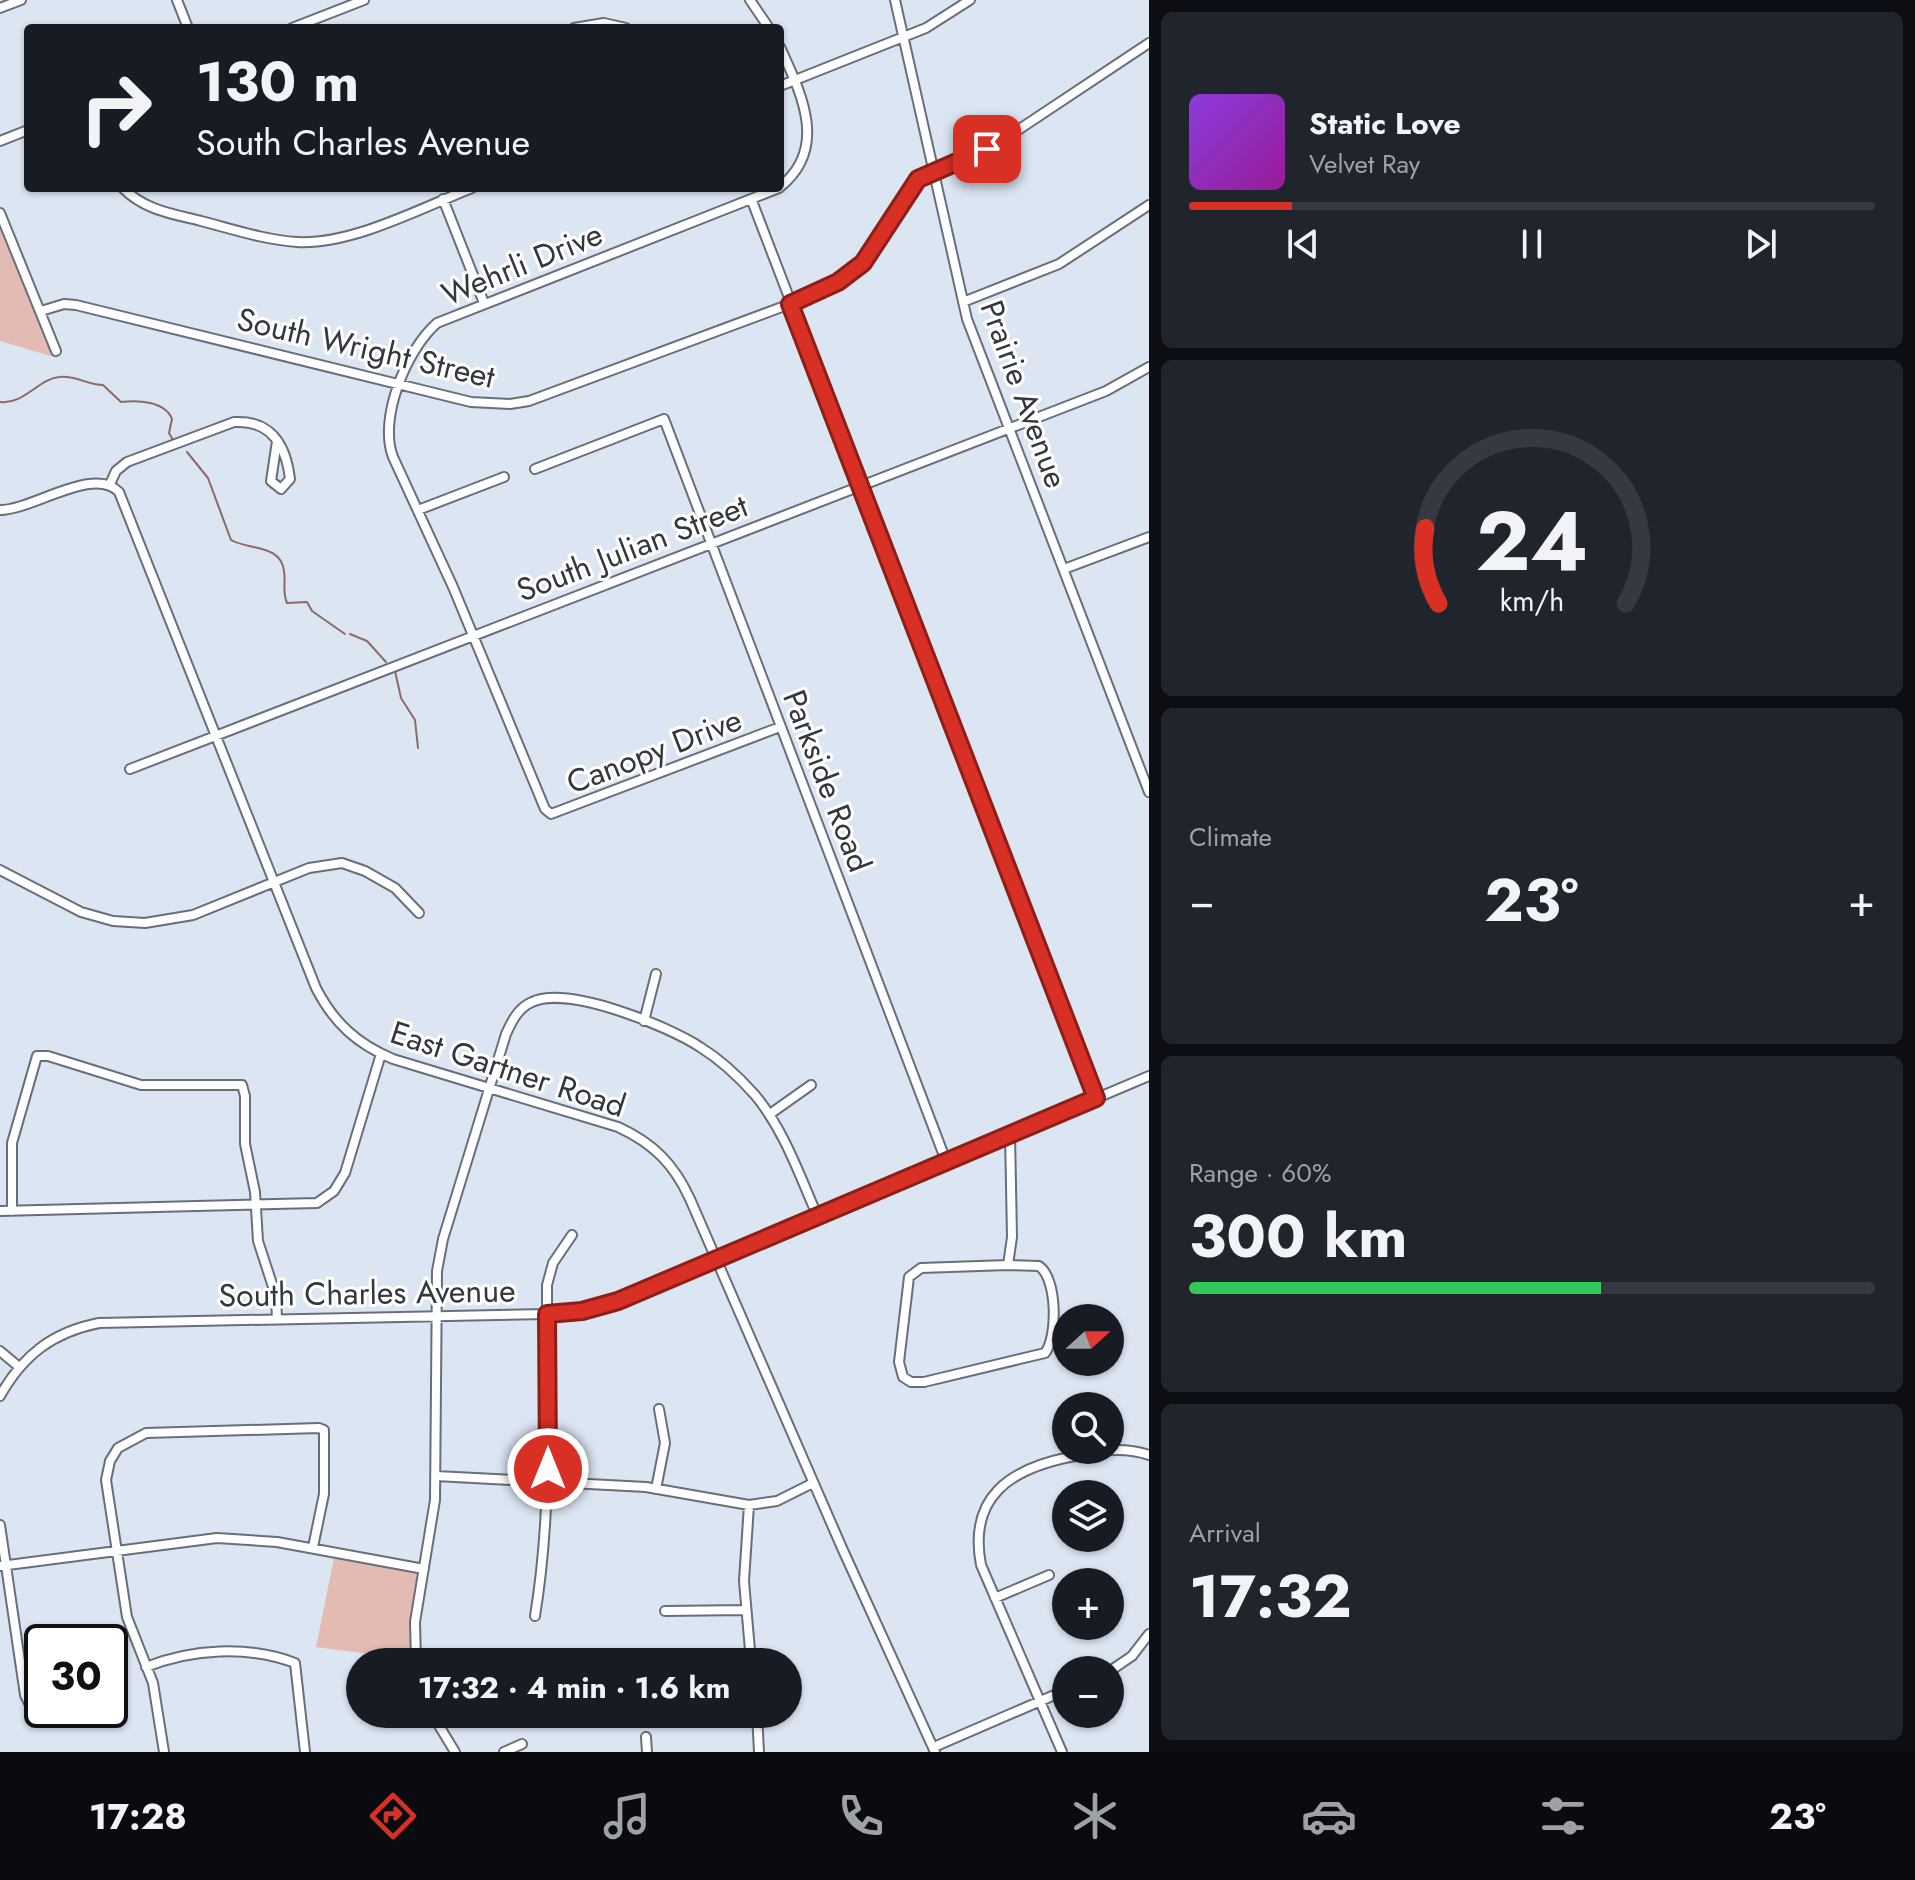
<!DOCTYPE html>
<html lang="en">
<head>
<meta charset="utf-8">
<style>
	:root { --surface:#171b24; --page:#20242c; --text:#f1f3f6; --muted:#9ea1a6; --line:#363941; --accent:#d93025 }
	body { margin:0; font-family:Jost,sans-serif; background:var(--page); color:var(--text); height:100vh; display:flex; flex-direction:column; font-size:30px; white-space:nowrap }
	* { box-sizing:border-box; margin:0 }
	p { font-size:26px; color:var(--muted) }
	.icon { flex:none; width:44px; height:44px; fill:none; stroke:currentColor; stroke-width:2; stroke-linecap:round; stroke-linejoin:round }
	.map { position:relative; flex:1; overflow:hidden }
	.drawer { display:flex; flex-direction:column; gap:12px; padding:12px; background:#0d0f14; width:766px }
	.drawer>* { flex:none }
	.top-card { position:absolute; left:24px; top:24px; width:760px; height:168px; border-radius:8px; box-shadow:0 2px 6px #0004; background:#171b24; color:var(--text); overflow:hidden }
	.needle { width:52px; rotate:69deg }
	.tools { position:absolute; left:1052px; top:1304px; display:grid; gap:16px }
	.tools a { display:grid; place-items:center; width:72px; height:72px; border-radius:50%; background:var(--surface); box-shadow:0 2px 6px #0004; font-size:40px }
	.speed { position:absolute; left:24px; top:1624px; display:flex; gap:16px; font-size:40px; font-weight:700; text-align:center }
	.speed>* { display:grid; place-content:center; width:104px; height:104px; border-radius:50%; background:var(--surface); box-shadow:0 2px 6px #0004; line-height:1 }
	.speed .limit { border:4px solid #111; border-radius:12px; background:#fff; color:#111 }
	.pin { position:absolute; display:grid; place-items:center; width:68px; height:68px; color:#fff; margin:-34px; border-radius:16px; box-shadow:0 4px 12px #0006 }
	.me { position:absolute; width:88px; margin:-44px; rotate:0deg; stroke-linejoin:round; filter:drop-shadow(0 0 6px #0008) }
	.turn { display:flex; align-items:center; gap:28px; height:168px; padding:0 40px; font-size:36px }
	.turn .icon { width:104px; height:104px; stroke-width:2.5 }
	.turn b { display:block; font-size:56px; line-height:68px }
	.big { font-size:60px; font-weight:700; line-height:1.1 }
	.drawer .tile { flex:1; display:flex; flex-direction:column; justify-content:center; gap:12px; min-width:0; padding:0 28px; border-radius:12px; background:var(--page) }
	.drawer .dial { align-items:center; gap:0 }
	.dial svg { height:208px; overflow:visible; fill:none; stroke:var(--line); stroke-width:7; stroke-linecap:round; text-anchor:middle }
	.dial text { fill:var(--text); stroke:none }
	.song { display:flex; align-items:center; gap:24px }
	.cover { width:96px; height:96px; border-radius:12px; background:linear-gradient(135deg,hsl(270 70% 55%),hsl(300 70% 35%)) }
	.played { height:8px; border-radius:4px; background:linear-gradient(90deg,var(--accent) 15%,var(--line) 15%) }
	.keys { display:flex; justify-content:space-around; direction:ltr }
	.heat { display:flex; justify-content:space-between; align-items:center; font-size:44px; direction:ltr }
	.charge { height:12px; border-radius:6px; background:linear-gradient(90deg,#34c759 60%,var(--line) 0) }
	.trip { position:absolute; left:346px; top:1648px; width:456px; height:80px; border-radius:40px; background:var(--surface); box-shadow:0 2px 6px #0004; font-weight:700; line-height:80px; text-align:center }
	.menu { display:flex; height:128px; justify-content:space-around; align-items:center; background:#090b0e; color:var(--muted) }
	.menu .icon { width:56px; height:56px }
	.menu .selected { color:var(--accent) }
	.menu b { font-size:36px; color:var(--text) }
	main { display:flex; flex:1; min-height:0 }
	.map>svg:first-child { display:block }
</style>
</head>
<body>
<main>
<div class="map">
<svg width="1149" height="1752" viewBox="0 0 1149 1752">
	<rect width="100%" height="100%" fill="#dce6f3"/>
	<!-- green -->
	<path fill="#e3bbb2" d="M 0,223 L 57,358 L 0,341 Z
		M 335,1553 L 422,1570 L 414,1660 L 316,1647 Z"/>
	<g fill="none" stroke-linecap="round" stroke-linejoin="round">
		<!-- stream -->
		<path stroke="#8d6a64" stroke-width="2" d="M 0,402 C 24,405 38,379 59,377 C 76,375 87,385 103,385 L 121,402 C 138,400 165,401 172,419 L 169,433 L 173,440
			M 187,452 L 208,478 L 231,540 C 248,550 281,544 284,571 C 286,583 282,591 287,603 L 307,602 L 312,611 L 345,634
			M 350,634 L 367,641 L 386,662
			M 395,671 L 401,698 L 415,720 L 418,748"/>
		<!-- minor casing -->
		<g stroke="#666f7b" stroke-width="12">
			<path id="minor" d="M 177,0 L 188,28
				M 750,0 L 769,28
				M 895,0 L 967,319 L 1149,792
				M 0,8 L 21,0
				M 292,28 L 364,0
				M 574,28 L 604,23 L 626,28
				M 780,47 C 801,93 829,148 780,187
				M 780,86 L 926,28 L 970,0
				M 0,141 L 28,130
				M 123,188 C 144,210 173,214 201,221 C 232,229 265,240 297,242 C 352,245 421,208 472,188
				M 779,188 L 437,323 C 407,349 378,418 393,457 L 453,587 L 545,809 L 551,814 L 780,727
				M 443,199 L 484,303
				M 752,201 L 1096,1098
				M 0,213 L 56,351
				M 963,302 L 1059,264 L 1149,205
				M 41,311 L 64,304 L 76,305 L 471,402 L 510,404 L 529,401 L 790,304 L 838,282 L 873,251 L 918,179 L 1003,140 L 1149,43
				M 535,469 L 664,419 L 946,1161
				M 110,484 L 116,471 L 127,462 L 234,422 C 271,420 286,445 290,479 L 281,489 L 271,481 L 277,441
				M 0,510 C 33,510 94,465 119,492 L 316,988 C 334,1023 357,1044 393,1059 L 618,1127 C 653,1143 674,1164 690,1199 L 842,1548 L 935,1752
				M 418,510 L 504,477
				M 1064,569 L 1149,537
				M 130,769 L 1106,391 L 1149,367
				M 0,870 L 81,912 L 113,921 L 145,923 L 193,915 L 309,868 L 342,863 L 365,871 L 395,888 L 419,913
				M 644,1021 L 656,974
				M 770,1114 L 811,1085
				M 0,1211 L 317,1203 L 334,1191 L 345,1173 L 381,1054
				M 12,1211 L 12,1143 L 37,1056 L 48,1056 L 141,1085 L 242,1085 L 245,1096 L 245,1144 L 255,1192 L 258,1241 L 276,1296 L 277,1319
				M 1008,1265 L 1039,1266 C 1057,1278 1058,1336 1045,1353 L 924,1382 L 911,1382 L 903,1377 L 899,1362 L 909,1277 L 921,1268 Z
				M 1008,1265 L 1012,1237 L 1010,1134
				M 0,1351 L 18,1366
				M 0,1396 C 23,1355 53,1332 99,1323 L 547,1314 L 605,1306 L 1149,1076
				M 436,1476 L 646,1487 L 749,1505 L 777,1501 L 813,1483
				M 656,1489 L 665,1443 L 659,1409
				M 749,1505 L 744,1581 L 751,1662
				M 0,1525 L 25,1695 L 38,1721
				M 0,1566 L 217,1538 L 277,1542 L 424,1569
				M 995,1598 L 1049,1575
				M 665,1611 L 745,1610
				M 535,1616 C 553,1506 547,1395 547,1285 L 553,1263 L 572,1235
				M 416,1662 L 415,1622 L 435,1500 L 437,1271 L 443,1239 L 506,1034 C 512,1021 518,1008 532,1002 C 568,985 668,1026 700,1047 C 721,1060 739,1077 755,1095 C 784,1130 799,1174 817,1215
				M 146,1667 C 191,1649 248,1645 295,1663 L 305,1752
				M 1110,1671 L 1132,1656 L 1149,1634
				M 432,1714 L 455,1752
				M 757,1714 L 759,1752
				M 646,1737 L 647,1752
				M 934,1747 L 1066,1690
				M 164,1752 L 153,1683 L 127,1617 L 106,1480 L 110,1461 L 118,1448 L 146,1433 L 319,1428 L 324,1430 L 324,1494 L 313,1547
				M 504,1752 L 522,1744
				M 1062,1752 L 981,1565 C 968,1497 1010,1469 1070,1457 C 1097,1451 1122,1446 1149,1455"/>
		</g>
		<!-- minor -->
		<use href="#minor" stroke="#fff" stroke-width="8"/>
	</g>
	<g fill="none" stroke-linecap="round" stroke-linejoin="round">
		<!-- route casing -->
		<g stroke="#8d1f18" stroke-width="20">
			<path id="route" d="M 548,1469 L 547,1314 L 582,1311 L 618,1301 L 1096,1098 L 790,304 L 838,282 L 863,263 L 918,179 L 987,149"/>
		</g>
		<!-- route -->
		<use href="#route" stroke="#d93025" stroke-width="14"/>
	</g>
	<g text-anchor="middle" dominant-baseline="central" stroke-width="6" stroke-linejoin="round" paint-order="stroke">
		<!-- street labels -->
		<g font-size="32" fill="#34383d" stroke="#fff">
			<text transform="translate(522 264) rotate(-22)">Wehrli Drive</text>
			<text transform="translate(366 348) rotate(13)">South Wright Street</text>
			<text transform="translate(1024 394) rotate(70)">Prairie Avenue</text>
			<text transform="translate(632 548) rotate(-21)">South Julian Street</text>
			<text transform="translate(654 751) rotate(-21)">Canopy Drive</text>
			<text transform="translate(827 781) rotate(69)">Parkside Road</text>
			<text transform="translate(508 1069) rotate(18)">East Gartner Road</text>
			<text transform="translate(367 1293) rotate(-1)">South Charles Avenue</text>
		</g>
	</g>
</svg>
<div class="tools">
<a><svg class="needle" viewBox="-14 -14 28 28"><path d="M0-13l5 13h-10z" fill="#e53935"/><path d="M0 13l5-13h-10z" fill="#9ea1a6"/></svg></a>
<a><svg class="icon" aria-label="search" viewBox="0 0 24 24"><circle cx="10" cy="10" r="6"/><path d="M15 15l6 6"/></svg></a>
<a><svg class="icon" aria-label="layers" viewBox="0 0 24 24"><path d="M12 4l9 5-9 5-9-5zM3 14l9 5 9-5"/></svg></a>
<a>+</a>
<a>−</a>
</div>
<div class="speed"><div class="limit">30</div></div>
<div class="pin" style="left:987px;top:149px;background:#d93025"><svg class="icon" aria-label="arrive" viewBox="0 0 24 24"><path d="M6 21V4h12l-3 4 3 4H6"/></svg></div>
<svg class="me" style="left:548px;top:1469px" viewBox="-20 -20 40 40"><circle r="17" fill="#d93025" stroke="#fff" stroke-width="3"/><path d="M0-11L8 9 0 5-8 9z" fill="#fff"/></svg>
<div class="trip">17:32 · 4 min · 1.6 km</div>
<div class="top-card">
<div class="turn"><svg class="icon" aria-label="right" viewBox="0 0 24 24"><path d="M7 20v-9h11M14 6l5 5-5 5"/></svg><div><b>130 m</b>South Charles Avenue</div></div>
</div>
</div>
<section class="drawer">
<div class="tile">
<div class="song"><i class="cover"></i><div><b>Static Love</b><p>Velvet Ray</p></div></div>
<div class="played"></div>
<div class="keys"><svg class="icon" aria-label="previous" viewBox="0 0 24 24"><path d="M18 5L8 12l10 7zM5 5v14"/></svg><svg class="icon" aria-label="pause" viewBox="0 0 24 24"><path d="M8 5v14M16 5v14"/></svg><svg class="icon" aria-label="next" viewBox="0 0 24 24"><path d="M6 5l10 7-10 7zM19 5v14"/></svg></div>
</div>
<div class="tile dial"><svg viewBox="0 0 100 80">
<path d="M14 69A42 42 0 1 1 86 69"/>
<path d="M14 69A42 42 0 0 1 9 40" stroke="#d93025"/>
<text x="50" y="56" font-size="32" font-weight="700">24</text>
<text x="50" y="72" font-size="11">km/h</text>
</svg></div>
<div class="tile"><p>Climate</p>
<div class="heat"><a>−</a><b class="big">23°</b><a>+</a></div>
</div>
<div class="tile"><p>Range · 60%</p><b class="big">300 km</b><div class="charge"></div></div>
<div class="tile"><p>Arrival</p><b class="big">17:32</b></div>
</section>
</main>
<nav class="menu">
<b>17:28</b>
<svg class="icon selected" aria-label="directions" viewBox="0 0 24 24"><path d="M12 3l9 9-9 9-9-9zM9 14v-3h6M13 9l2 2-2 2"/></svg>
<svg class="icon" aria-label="music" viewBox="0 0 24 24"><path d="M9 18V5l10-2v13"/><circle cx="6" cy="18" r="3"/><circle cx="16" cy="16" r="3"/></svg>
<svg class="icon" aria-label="phone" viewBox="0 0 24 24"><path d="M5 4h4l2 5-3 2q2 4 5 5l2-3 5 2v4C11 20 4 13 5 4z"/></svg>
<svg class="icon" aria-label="climate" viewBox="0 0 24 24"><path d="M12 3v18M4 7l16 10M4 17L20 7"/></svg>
<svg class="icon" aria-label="car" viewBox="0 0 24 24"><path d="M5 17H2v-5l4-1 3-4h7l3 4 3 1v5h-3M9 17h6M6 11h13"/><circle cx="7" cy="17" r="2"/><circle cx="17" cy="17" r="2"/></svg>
<svg class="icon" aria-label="filters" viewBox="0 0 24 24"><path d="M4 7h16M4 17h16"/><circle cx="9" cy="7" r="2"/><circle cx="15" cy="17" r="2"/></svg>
<b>23°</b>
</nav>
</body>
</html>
